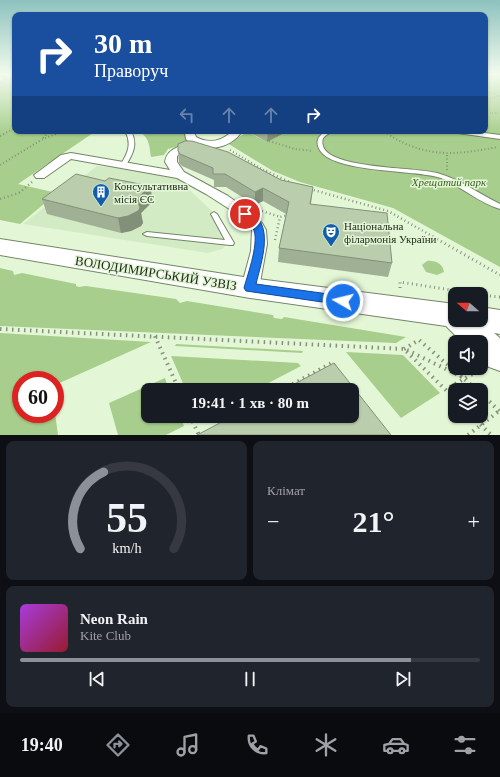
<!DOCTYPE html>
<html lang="uk">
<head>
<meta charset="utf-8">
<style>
	:root { --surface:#171b24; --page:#20242c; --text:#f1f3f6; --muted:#9ea1a6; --line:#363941; --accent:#8c9099 }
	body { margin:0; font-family:Georgia,serif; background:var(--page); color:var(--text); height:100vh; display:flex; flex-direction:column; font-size:15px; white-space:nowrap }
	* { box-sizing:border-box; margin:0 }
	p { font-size:13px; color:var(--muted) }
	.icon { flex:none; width:22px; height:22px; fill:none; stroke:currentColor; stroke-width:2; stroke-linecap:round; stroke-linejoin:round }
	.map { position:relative; height:435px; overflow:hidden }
	.side { display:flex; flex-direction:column; gap:6px; padding:6px; background:#0d0f14; flex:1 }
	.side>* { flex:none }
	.top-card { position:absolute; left:12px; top:12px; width:476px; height:122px; border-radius:8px; box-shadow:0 1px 3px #0004; background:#1a4fa0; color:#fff; overflow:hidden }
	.needle { width:26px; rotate:290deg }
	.fabs { position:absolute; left:448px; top:287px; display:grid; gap:8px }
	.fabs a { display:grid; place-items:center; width:40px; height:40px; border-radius:8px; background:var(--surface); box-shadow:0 1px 3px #0004; font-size:20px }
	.speed { position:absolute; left:12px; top:371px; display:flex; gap:8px; font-size:20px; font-weight:700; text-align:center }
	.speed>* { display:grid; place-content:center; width:52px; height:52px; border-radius:50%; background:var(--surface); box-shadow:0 1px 3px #0004; line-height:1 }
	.speed .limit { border:6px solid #d22; background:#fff; color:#111 }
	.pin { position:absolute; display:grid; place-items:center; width:34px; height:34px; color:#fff; margin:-17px; border:2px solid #fff; border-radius:50%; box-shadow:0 1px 4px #0007 }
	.me { position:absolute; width:44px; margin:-22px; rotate:278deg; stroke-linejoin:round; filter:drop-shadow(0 0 3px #0008) }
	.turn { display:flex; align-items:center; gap:14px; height:84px; padding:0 16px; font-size:18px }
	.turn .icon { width:52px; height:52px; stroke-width:2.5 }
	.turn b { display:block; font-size:28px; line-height:34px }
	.lanes { display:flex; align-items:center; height:38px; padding:0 16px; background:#0003; justify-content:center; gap:20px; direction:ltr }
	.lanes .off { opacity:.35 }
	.big { font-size:30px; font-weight:700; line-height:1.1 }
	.side .tile { flex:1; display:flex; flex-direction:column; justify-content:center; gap:6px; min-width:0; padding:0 14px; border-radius:8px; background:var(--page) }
	.side .dial { align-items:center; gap:0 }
	.dial svg { height:104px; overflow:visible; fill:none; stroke:var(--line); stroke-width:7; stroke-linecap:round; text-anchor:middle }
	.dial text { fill:var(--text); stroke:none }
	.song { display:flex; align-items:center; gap:12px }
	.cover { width:48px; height:48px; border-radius:6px; background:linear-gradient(135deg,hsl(280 70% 55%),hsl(350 70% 35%)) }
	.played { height:4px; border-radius:2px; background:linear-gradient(90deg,var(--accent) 85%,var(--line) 85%) }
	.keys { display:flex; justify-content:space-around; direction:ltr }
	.heat { display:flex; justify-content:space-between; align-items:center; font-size:22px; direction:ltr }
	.side .tiles { flex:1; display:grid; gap:6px; grid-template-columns:1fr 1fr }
	.tile:last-child { grid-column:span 2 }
	.trip { position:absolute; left:141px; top:383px; width:218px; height:40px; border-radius:8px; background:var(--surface); box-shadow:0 1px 3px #0004; font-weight:700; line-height:40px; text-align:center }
	.menu { display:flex; height:64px; justify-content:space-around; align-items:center; background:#090b0e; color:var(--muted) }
	.menu .icon { width:28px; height:28px }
	.menu .on { color:var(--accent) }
	.menu b { font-size:18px; color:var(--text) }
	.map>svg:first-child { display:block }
</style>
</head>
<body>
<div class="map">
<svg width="500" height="435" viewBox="0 0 500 435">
	<rect width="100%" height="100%" fill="#e3f7d6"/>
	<!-- built -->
	<path fill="#d3ebc4" d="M 97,166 L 122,168 L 178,179 L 219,218 L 227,240 L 226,245 L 222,249 L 208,253 L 23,224 Z"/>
	<!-- green -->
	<path fill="#a7ce8c" d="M 0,74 L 15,74 L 15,131 L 96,131 L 18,184 L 57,193 L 20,224 L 0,220 L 0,81 L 2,78 L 0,78 Z
		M 485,74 L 500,74 L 500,267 L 393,208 L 300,182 L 273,171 L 227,143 L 248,132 L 267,142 L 285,131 L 485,131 Z
		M 139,131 L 188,131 L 191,139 L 182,145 L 168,149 L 164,155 L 151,157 C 149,145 150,139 139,131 Z
		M 427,261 C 434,260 443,263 444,272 L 437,275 L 426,272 L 422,265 Z
		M 0,268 L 13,271 L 14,275 L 22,273 L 76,284 L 76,286 L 79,287 L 86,286 L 176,299 L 180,303 L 187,301 L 273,315 L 274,318 L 282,319 L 284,317 L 406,337 L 396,343 L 0,326 Z
		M 0,333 L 151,342 L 55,385 L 55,380 L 21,380 L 21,414 L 55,414 L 55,413 L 58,435 L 0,435 Z
		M 176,344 L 303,351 L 302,353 L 175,346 Z
		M 346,352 L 403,355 L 440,393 L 401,418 Z
		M 171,356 L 298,363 L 301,366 L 255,390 L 186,390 Z
		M 165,378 L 169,390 L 148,390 L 148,416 L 180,416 L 184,426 L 166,435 L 118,435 L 109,403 Z"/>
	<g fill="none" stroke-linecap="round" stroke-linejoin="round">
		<!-- lane casing -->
		<g stroke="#748668" stroke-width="2">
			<path id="lane" d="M 125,131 L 131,131 C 138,144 133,154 126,165 L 124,166 L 121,164 C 128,153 132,143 125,131 Z
				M 326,131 L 332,131 C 330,133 326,135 324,137 C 322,139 322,143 323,146 C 329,169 415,167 437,173 C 460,179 479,194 500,204 L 500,209 C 479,203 461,186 441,178 C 416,169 325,174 318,146 C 316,139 320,135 326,131 Z
				M 455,131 L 469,131 L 500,135 L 500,139 L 458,133 Z
				M 214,212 L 217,214 L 234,243 L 233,245 L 230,245 L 147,236 L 143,234 L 147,232 L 225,240 L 211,214 Z"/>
		</g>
		<!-- street casing -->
		<g stroke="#748668" stroke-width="2">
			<path id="street" d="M 183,131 L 194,131 L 196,137 C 207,143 219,142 229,134 L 226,131 L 237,131 L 240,134 C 233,143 221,148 210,148 C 207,147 203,146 200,146 C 193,147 183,152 177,156 L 177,162 L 184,172 L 228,196 L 252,213 L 262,223 L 266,230 L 267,244 L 259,288 L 256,293 L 250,294 L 244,293 L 241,288 L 251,251 L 252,230 L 242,218 L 231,210 L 206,194 L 177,178 L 71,159 L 44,178 L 36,178 L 34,175 L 61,155 L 71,153 L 170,170 L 165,162 C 167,149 178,147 190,143 L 186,139 L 185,133 Z"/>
		</g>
		<!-- primary casing -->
		<g stroke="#748668" stroke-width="2">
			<path id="primary" d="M 0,239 L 250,278 L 455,304 L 455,320 L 481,320 L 481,307 L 500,310 L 500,334 L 494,333 L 500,338 L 500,371 L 489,367 L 481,360 L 481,342 L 462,342 L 446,326 L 250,298 L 0,255 Z"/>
		</g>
		<!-- path-far4 -->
		<path stroke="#85937c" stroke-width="1.5" stroke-dasharray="0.5 2" stroke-linecap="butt" d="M 495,74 L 500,75
			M 0,88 L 15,83
			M 485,91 L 500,96
			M 485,100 L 500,96
			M 485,113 L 500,113"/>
		<!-- path-far3 -->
		<path stroke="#85937c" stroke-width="2" stroke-dasharray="1 2.5" stroke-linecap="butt" d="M 385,131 C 391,137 398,140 406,144 C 439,158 464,153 498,147
			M 0,136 L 15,128
			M 43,138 L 50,131
			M 269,141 L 295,149 L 313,151
			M 230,150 L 267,172
			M 447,155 L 447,170
			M 0,165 L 41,140 L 63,131"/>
		<!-- path-far2 -->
		<path stroke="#85937c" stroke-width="2.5" stroke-dasharray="1 3" stroke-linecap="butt" d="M 266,171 L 294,184
			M 310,189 L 388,211 L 439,240
			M 0,199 L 19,193 L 32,182
			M 262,211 L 280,217
			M 275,240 L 280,217 L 288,215"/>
		<!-- path-far1 -->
		<path stroke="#85937c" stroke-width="3" stroke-dasharray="1 3.5" stroke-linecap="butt" d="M 437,239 L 500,275
			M 400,288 L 400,282 L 477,294
			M 481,295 L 500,297"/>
		<!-- path -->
		<path stroke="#85937c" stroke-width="4" stroke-dasharray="1.5 4.5" stroke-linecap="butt" d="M 0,329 L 404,349 L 455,399
			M 155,336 L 179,390
			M 404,349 L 419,340 L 477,390
			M 407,350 L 462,377
			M 450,387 L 474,373
			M 282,390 L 332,363 L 335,366
			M 481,393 L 499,411
			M 190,416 L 199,435
			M 472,416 L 491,435
			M 468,435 L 499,411"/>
		<!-- lane -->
		<use href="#lane" fill="#fff" fill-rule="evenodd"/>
		<!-- street -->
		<use href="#street" fill="#fff" fill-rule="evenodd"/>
		<!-- primary -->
		<use href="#primary" fill="#fff" fill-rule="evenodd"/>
	</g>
	<!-- wall -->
	<path fill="#a0b095" d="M 247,131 L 285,131 L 284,133 L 267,142 Z
		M 178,151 L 281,180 L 313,187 L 311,204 L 392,263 L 388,277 L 278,262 L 279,248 L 286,214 L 263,201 L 255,205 L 226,187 L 214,187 L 214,180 L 182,166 L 179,163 Z
		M 105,181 L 153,201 L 141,213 L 143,223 L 141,226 L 131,231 L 121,233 L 47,214 L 42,199 Z"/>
	<!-- shaded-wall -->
	<path fill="#829079" d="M 268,131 L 285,131 L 284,133 L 267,142 Z
		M 150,186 L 153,201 L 141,213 L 143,223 L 141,226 L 131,231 L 121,233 L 118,218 Z
		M 263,188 L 263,201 L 255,205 L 255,192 Z"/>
	<!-- building -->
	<path fill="#bacdad" stroke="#829079" d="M 185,141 L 192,141 L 228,152 L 281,180 L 313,187 L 310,204 L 387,213 L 392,263 L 279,248 L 289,202 L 263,188 L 255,192 L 225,174 L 213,174 L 213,168 L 180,154 L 178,151 L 178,144 Z
		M 76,174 L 105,181 L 109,178 L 150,186 L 137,199 L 140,208 L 138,211 L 128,216 L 118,218 L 42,199 Z
		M 334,363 L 391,435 L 197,435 L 233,416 L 352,416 L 352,390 L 283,390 Z"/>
	<!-- sky -->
	<linearGradient id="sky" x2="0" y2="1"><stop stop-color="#8dc2be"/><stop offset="0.55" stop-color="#f2fbed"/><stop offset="1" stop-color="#f2fbed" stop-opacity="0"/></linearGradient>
	<rect width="500" height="135" fill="url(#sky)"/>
	<!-- route -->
	<path fill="#1a73e8" stroke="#114b97" d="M 245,211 C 277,219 261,263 256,284 L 343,296 L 347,298 L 349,301 L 347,304 L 343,305 L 246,291 L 244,288 C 248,273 260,241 253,228 C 250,222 244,219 240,214 Z"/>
	<!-- icons -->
	<defs>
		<g id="building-pin" transform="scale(0.9)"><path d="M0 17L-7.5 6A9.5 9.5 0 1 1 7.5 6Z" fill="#125dac" stroke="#e3f7d6"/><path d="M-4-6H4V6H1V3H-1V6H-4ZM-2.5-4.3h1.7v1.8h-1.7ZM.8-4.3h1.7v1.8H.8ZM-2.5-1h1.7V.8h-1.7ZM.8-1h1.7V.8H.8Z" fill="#fff"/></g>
		<g id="theatre-pin" transform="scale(0.9)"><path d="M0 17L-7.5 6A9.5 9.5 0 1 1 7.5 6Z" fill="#125dac" stroke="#e3f7d6"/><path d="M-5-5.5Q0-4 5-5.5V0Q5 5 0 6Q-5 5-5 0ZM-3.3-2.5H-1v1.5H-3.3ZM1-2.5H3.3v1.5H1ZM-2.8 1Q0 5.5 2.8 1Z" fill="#fff"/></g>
	</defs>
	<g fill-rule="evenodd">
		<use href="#building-pin" x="101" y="192"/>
		<use href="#theatre-pin" x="331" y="232"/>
	</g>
	<g text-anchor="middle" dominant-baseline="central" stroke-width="3" stroke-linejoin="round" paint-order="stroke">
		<!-- park labels -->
		<g font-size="11" font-style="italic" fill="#3b5a20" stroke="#e3f7d6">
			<text x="449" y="182">Хрещатий парк</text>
		</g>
		<!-- poi labels -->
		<g font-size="11" fill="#1e2519" stroke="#e3f7d6" text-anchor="start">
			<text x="114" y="186">Консультативна<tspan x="114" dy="13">місія ЄС</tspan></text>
			<text x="344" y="226">Національна<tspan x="344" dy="13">філармонія України</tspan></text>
		</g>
		<!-- near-street labels -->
		<g font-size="13" fill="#1e2519" stroke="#e3f7d6">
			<text transform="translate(156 273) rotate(9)">ВОЛОДИМИРСЬКИЙ УЗВІЗ</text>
		</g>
	</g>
</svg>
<div class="fabs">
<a><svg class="needle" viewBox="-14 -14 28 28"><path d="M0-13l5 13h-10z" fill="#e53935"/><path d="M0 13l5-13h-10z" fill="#9ea1a6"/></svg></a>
<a><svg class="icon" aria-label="sound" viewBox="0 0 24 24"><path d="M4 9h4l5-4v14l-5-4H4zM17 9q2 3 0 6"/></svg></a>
<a><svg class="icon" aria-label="layers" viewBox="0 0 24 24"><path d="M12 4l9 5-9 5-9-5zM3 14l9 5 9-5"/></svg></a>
</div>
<div class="speed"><div class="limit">60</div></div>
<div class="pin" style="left:245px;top:214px;background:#d93025"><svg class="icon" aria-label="arrive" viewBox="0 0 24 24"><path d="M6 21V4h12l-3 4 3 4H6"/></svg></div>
<svg class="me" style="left:343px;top:301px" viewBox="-20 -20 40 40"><circle r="17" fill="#1a73e8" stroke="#fff" stroke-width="3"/><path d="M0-11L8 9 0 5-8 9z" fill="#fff"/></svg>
<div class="trip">19:41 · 1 хв · 80 m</div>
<div class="top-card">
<div class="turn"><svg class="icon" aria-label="right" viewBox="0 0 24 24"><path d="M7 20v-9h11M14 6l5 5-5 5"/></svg><div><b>30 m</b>Праворуч</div></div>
<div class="lanes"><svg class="icon off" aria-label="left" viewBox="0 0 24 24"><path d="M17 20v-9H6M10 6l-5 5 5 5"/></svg><svg class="icon off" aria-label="ahead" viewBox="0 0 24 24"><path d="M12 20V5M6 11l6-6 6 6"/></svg><svg class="icon off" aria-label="ahead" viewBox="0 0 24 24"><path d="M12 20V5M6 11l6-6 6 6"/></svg><svg class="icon" aria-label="right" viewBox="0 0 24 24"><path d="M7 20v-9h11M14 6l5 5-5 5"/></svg></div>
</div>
</div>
<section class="side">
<div class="tiles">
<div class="tile dial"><svg viewBox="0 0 100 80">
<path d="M14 69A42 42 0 1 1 86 69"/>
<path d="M14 69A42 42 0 0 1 32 10" stroke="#8c9099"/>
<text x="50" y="56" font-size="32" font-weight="700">55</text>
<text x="50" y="72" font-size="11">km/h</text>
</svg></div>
<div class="tile"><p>Клімат</p>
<div class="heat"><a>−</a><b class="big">21°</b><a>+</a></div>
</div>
<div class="tile">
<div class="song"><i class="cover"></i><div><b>Neon Rain</b><p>Kite Club</p></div></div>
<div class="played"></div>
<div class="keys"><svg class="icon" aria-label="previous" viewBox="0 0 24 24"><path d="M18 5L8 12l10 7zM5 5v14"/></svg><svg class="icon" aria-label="pause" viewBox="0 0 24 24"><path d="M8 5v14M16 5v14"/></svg><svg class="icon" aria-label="next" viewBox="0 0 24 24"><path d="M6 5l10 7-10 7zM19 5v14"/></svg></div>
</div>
</div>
</section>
<nav class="menu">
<b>19:40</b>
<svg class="icon on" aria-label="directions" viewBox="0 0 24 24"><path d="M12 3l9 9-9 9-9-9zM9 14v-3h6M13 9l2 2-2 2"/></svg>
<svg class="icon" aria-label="music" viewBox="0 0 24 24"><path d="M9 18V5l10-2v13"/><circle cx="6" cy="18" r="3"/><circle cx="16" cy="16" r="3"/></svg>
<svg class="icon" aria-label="phone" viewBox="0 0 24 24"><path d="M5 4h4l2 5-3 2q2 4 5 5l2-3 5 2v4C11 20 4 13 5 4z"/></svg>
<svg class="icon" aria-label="climate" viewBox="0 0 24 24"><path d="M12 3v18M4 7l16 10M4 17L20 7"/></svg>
<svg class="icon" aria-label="car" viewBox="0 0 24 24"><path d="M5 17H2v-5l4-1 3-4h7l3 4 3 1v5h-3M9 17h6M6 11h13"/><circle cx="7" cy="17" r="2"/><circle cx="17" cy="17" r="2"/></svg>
<svg class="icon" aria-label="filters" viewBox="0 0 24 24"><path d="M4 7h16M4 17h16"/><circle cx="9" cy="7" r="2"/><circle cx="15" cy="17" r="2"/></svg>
</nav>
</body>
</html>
